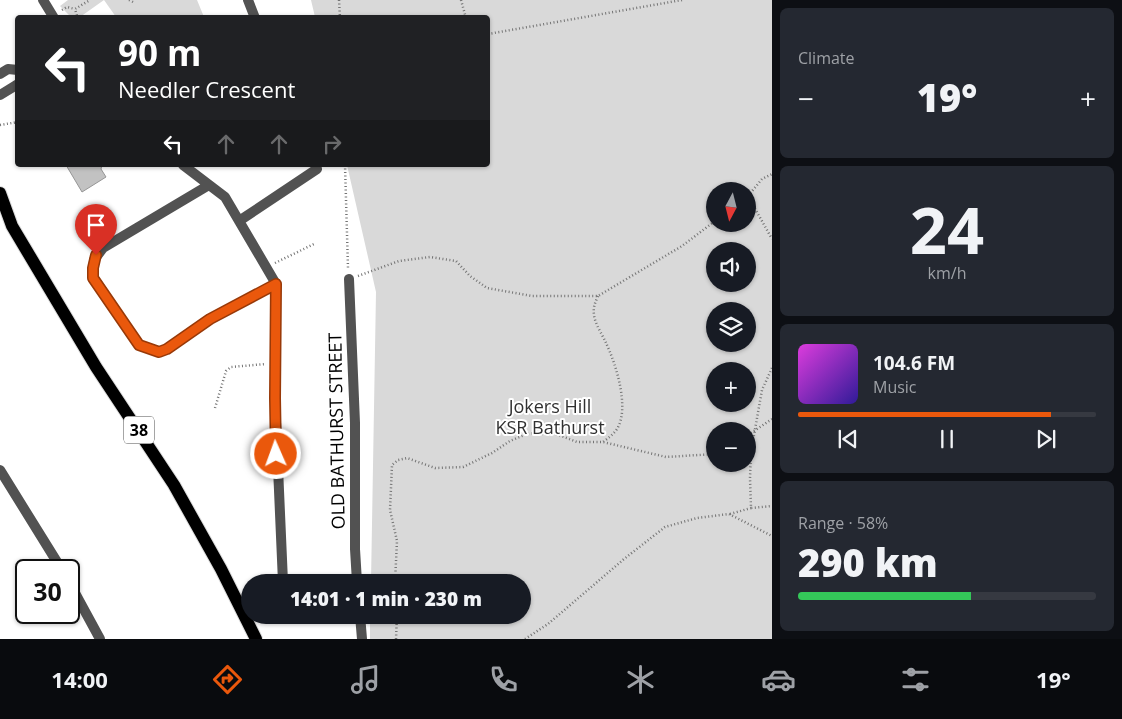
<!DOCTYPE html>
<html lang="en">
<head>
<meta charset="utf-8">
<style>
	:root { --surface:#171b24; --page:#242831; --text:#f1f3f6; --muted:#9ea1a6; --line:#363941; --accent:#ea580c }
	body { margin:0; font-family:"Open Sans",sans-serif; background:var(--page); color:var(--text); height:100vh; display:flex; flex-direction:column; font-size:19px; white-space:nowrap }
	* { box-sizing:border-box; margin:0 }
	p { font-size:16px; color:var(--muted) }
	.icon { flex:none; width:28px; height:28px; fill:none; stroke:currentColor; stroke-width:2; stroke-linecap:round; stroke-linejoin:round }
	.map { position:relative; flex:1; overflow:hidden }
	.drawer { display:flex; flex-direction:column; gap:8px; padding:8px; background:#0d0f14; width:350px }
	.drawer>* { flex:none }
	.top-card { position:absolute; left:15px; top:15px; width:475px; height:152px; border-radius:5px; box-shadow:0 1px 4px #0004; background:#202124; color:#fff; overflow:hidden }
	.needle { width:32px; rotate:187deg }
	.tools { position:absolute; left:706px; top:182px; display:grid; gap:10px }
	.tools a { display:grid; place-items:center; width:50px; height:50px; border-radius:50%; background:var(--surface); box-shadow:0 1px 4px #0004; font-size:25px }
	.speed { position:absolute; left:15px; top:559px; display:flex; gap:10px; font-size:25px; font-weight:700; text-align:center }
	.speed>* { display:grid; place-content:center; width:65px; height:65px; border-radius:50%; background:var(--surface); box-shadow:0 1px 4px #0004; line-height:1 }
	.speed .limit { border:2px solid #111; border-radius:8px; background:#fff; color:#111 }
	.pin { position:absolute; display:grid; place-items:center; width:42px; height:42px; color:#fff; margin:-51px -21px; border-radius:50% 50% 50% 0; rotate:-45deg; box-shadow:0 0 5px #0007 }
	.pin .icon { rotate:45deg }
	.me { position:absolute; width:55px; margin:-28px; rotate:358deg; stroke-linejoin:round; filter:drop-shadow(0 0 4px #0008) }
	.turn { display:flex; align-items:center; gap:18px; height:105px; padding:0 20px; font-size:22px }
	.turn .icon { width:65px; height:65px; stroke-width:2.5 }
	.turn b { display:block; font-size:35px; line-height:42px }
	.lanes { display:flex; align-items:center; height:48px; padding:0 20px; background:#0003; justify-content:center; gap:25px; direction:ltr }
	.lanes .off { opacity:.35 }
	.big { font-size:38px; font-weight:800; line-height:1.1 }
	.drawer .tile { flex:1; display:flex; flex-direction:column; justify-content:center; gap:8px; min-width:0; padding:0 18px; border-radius:8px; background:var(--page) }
	.drawer .dial { align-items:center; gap:0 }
	.dial b { font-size:65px; line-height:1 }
	.song { display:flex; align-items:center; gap:15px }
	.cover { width:60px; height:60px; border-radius:8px; background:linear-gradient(135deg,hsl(300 70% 55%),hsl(250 70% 35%)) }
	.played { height:5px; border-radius:2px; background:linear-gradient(90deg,var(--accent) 85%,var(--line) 85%) }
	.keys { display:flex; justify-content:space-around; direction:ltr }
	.heat { display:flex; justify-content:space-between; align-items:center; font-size:28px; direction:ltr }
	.charge { height:8px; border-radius:4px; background:linear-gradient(90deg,#34c759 58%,var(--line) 0) }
	.trip { position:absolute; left:241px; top:574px; width:290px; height:50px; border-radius:25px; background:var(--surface); box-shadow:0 1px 4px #0004; font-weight:800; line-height:50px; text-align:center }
	.tabs { display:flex; height:80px; justify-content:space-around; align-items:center; background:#090b0e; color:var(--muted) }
	.tabs .icon { width:35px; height:35px }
	.tabs .selected { color:var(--accent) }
	.tabs b { font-size:22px; color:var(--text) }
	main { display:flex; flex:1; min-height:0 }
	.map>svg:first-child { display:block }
</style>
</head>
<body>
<main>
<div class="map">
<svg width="772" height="639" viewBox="0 0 772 639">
	<rect width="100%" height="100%" fill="#fff"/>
	<!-- green -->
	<path fill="#d9d9d9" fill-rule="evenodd" d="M 68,0 L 197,0 L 204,17 L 116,17 L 104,0 L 80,17 L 71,17 L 60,6 Z
		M 311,0 L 772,0 L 772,639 L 370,639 L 370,615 L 522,615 L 522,582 L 371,582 L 376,292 L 347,165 L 488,165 L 488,18 L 315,17 ZM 748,191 L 748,224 L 715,224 L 715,191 ZM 748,251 L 748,284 L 715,284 L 715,251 ZM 748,311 L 748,344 L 715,344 L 715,311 ZM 748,371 L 748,404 L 715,404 L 715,371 ZM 748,431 L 748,464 L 715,464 L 715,431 Z"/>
	<!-- building -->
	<path fill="#c2c2c2" stroke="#969696" d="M 66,165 L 102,165 L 101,169 L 106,177 L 82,192 Z"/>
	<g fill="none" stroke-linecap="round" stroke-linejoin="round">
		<!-- primary casing -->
		<g stroke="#dbdbdb" stroke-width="14">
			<path id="primary" d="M 0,193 L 12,226 L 96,367 L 174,485 L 221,569 L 256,639"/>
		</g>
		<!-- path -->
		<path stroke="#747474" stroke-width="2.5" stroke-dasharray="1 2.5" stroke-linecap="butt" d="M 129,0 L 133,2
			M 339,0 L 340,18
			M 461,0 L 466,18
			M 62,10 L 67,7 L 75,9
			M 75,18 L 77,16 L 75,9 L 90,0
			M 488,34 L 682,0
			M 0,125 L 18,122
			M 345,165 L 348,268
			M 748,196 L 772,239
			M 748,196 L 762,179 L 772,174
			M 275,263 L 314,244
			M 358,276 L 399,261 L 430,257 L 456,261 L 470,276 L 487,288 L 532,296 L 598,296 L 682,246 L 715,221
			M 598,296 C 595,303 593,307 594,315 C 595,324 602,334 606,343 C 616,364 630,408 617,429 C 613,435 608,438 603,442
			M 772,368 L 762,390 L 751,452 L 750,478 L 751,508 L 772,506
			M 215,408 L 226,371 L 231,367 L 266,364
			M 748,435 L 772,419
			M 730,514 L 751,508
			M 395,582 L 397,541 L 390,510 L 392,465 L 398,460 L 407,458 L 435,468 L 463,467 L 492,453 L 510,441 L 529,433 L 559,435 L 577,442 L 603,442 L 666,457 L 715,454
			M 396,639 L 397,615
			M 525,639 L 548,624 L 624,559 L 665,527 L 697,518 L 729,514 L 772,536"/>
		<!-- minor -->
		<path stroke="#525252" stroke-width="10" d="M 43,0 L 54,18
			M 248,0 L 255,18
			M 0,74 L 8,69 L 18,70
			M 0,95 L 18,84
			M 183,165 L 225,197 L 276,284 L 275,399 L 283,582
			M 209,185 L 103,248 L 94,260 L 93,277 L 139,345 L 159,352 L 167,349 L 210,319 L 276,284
			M 239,221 L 317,169
			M 349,279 L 355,423 L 355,549 L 357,582
			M 0,470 L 62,570
			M 69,582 L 100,639
			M 360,615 L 362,639"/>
		<!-- primary -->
		<use href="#primary" stroke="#000" stroke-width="12"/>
	</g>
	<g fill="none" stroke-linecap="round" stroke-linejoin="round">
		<!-- route casing -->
		<g stroke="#983908" stroke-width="12">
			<path id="route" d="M 96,255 L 93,268 L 93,278 L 139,345 L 159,352 L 167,349 L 210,319 L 276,284 L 275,398 L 276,454"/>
		</g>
		<!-- route -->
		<use href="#route" stroke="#ea580c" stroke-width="9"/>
	</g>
	<g text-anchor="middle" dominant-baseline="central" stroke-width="4" stroke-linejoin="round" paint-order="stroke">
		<!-- shield labels -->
		<rect fill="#fff" stroke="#4c4c4c" stroke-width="1" x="124" y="416.5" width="30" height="27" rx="4"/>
		<g font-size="16" font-weight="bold" fill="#000">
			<text x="139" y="430">38</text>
		</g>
		<!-- park labels -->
		<g font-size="18" fill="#303030" stroke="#fff">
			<text x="550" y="406">Jokers Hill<tspan x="550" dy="21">KSR Bathurst</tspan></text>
		</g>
		<!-- street labels -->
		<g font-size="18" fill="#000" stroke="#fff">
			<text transform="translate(336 431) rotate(-91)">OLD BATHURST STREET</text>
		</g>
	</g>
</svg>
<div class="tools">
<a><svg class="needle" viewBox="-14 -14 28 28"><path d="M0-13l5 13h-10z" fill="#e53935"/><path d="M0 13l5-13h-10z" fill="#9ea1a6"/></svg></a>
<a><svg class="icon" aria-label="sound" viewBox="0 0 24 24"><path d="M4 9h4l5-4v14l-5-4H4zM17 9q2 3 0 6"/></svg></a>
<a><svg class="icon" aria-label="layers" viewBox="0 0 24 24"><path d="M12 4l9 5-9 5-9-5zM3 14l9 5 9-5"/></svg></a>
<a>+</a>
<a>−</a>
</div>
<div class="speed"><div class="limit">30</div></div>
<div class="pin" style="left:96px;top:255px;background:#d93025"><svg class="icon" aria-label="arrive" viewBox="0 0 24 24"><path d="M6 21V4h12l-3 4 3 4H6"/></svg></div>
<svg class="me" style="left:276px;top:454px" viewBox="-20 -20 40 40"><circle r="17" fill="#ea580c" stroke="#fff" stroke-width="3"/><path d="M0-11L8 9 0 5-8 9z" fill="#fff"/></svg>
<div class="trip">14:01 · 1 min · 230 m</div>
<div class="top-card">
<div class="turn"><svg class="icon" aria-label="left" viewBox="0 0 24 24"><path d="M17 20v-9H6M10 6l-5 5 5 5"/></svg><div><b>90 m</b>Needler Crescent</div></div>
<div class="lanes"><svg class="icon" aria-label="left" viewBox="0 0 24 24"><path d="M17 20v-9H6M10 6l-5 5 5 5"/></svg><svg class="icon off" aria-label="ahead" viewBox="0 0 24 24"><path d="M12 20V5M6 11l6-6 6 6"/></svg><svg class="icon off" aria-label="ahead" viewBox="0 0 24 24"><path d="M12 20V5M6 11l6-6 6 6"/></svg><svg class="icon off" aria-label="right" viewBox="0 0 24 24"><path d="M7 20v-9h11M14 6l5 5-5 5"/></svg></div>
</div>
</div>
<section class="drawer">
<div class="tile"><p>Climate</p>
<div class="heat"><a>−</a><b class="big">19°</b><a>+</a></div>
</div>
<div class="tile dial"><b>24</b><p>km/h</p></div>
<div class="tile">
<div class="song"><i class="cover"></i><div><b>104.6 FM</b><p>Music</p></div></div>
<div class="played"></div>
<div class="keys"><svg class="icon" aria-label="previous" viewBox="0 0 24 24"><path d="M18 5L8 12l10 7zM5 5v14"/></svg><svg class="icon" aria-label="pause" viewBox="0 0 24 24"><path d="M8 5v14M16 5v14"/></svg><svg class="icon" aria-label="next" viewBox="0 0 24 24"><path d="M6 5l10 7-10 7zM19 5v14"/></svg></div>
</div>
<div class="tile"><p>Range · 58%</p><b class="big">290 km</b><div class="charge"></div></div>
</section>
</main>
<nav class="tabs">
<b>14:00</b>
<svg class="icon selected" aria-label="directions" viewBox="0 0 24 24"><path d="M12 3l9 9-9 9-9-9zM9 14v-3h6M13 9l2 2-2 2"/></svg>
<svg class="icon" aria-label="music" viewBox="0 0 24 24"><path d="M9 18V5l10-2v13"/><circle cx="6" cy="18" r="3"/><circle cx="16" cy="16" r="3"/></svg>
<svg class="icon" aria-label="phone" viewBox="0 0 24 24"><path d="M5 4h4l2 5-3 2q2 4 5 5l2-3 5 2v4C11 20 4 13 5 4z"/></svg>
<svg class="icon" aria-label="climate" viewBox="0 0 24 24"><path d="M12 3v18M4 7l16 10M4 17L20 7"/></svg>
<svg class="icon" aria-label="car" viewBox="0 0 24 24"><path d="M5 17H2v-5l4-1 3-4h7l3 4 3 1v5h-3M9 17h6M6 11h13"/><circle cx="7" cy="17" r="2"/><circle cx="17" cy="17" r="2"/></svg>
<svg class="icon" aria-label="filters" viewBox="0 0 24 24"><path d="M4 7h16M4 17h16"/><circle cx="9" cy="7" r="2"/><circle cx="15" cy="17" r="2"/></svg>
<b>19°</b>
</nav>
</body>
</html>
